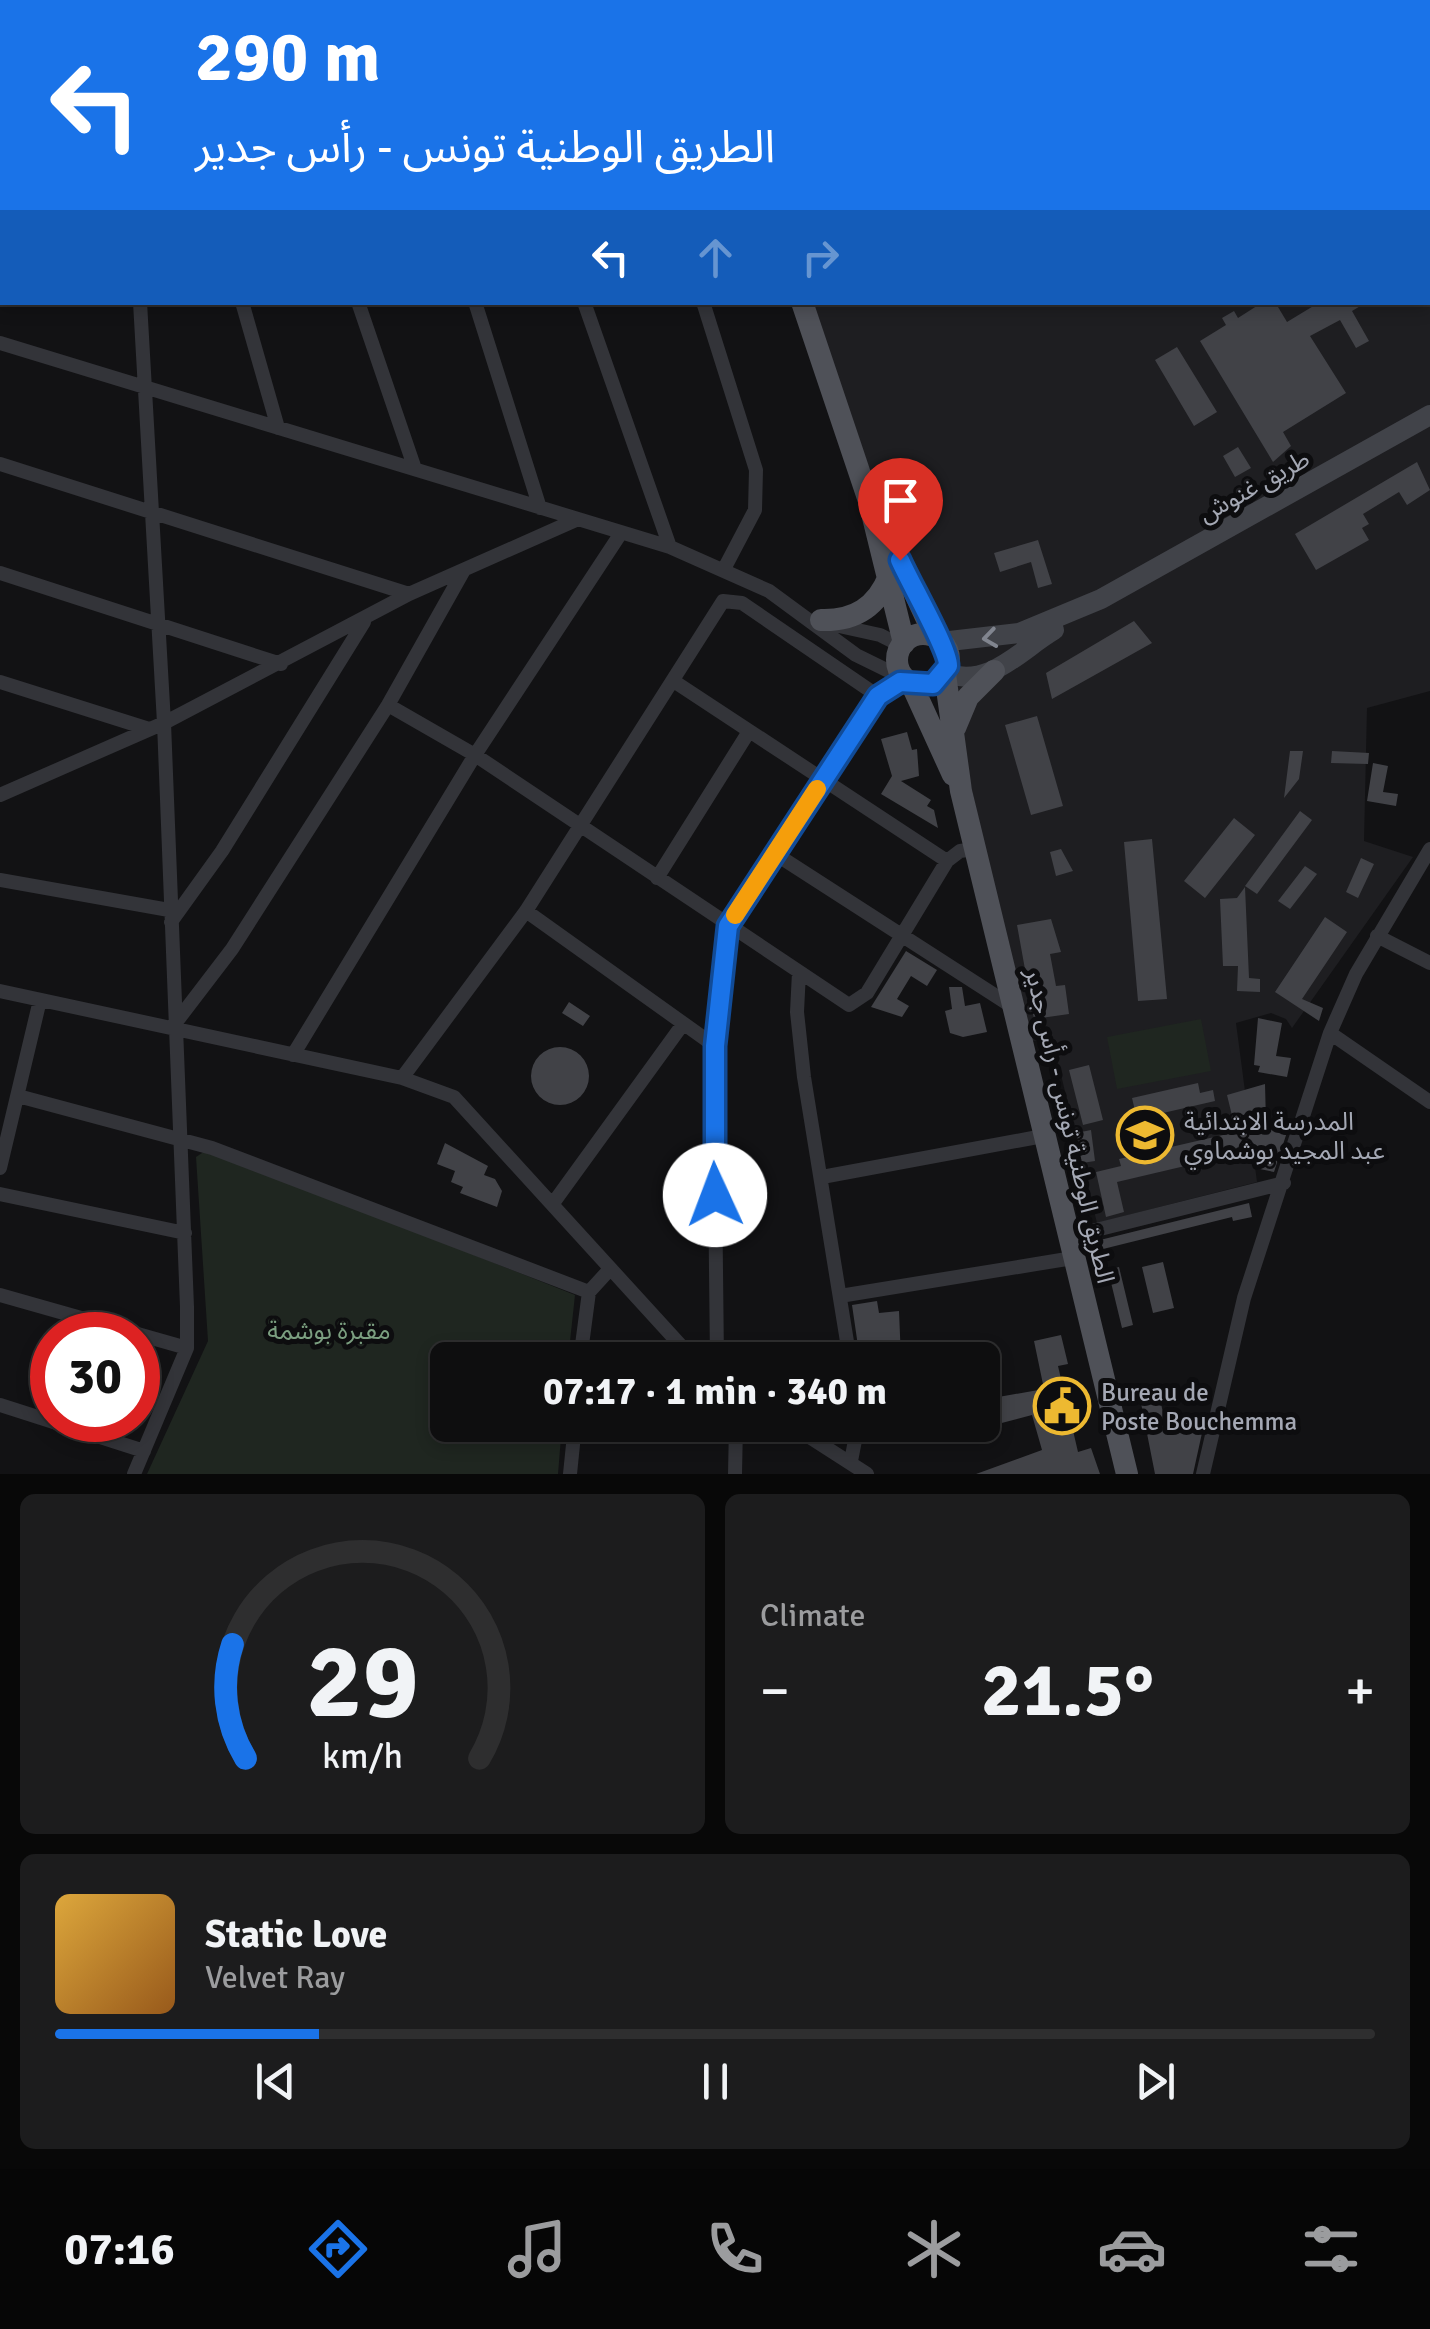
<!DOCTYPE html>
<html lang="en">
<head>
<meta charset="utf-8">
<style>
	:root { --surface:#0e0e0f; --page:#1c1c1d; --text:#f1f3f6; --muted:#9b9c9e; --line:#2e2e2f; --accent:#1a73e8 }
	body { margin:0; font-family:Signika,"Noto Sans Arabic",sans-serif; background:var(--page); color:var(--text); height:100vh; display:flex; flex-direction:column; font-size:38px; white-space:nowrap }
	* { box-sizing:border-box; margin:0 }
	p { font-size:32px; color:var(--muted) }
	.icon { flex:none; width:55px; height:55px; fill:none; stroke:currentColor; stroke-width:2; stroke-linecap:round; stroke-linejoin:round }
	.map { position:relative; height:1474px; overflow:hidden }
	.sheet { display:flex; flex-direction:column; gap:20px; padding:20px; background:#080808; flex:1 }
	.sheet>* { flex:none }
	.banner { position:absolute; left:0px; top:0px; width:1430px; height:305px; box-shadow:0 5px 15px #0003,0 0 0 2px var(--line); background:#1a73e8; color:#fff; overflow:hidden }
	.speed { position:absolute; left:30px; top:1312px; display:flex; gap:20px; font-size:50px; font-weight:700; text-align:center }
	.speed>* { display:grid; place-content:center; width:130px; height:130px; border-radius:50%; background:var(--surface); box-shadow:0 5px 15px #0003,0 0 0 2px var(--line); line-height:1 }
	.speed .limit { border:15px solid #d22; background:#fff; color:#111 }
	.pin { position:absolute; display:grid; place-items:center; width:85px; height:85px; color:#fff; margin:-102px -42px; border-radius:50% 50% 50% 0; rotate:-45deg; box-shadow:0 0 10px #0007 }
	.pin .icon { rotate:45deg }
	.me { position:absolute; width:110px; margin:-55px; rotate:358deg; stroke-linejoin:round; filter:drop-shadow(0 0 8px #0008) }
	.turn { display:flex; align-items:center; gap:35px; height:210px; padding:0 30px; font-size:45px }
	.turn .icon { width:130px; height:130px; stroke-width:2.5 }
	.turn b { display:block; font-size:70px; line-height:85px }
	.lanes { display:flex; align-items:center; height:95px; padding:0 30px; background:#0003; justify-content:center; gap:50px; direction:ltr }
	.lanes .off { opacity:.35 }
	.big { font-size:75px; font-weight:700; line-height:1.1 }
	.sheet .card { flex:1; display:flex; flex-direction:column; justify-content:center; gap:15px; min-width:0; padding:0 35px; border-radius:15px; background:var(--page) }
	.sheet .dial { align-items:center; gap:0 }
	.dial svg { height:260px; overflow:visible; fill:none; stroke:var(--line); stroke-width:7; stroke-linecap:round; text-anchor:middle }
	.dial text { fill:var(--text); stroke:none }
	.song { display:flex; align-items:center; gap:30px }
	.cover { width:120px; height:120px; border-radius:15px; background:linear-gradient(135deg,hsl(40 70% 55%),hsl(30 70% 35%)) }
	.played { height:10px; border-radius:5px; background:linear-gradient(90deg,var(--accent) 20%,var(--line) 20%) }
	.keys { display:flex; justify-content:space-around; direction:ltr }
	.heat { display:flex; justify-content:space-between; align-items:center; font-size:55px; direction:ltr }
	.sheet .tiles { flex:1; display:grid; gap:20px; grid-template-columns:1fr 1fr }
	.card:last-child { grid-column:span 2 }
	.trip { position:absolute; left:430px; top:1342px; width:570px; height:100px; border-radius:15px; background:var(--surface); box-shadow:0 5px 15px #0003,0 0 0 2px var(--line); font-weight:700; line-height:100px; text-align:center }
	.dock { display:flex; height:160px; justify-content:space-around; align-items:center; background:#060606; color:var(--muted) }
	.dock .icon { width:70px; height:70px }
	.dock .current { color:var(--accent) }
	.dock b { font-size:45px; color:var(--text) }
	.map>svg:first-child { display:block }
</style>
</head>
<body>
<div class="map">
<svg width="1430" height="1474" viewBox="0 0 1430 1474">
	<rect width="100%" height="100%" fill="#121214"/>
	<!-- built -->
	<path fill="#1e1e21" d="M 708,0 L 970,0 L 971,2 L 708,2 Z
		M 1145,0 L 1430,0 L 1430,691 L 1367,708 L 1364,841 L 1413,857 L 1292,1028 L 1286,1019 L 1271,1013 L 1236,1023 L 1257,1182 L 1097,1223 L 1052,1038 L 1027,1042 L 955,712 L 957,665 L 951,638 L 914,588 L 808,303 L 1428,302 L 1428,2 L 1139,2 Z"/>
	<!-- green -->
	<path fill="#1f2620" d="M 1201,1019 L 1211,1071 L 1117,1089 L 1107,1037 Z
		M 208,1149 L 575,1295 L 568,1360 L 448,1360 L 448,1425 L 562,1425 L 558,1474 L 147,1474 L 208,1341 L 196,1157 Z"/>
	<!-- building -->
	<path fill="#414247" d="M 1263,302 L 1275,302 L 1287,322 L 1320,302 L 1367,302 L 1352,311 L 1369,341 L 1356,348 L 1340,320 L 1310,336 L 1346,393 L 1283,432 L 1291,446 L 1273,462 L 1200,341 L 1226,325 L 1222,318 L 1234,311 L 1238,318 Z
		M 1177,347 L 1217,412 L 1194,426 L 1155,360 Z
		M 1238,447 L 1251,468 L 1235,477 L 1223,456 Z
		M 1417,462 L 1430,490 L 1407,505 L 1399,492 L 1363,514 L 1369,524 L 1362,528 L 1369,540 L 1316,570 L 1295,534 Z
		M 1038,540 L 1052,584 L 1038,588 L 1031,562 L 1000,572 L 994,553 Z
		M 1134,621 L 1152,643 L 1052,699 L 1046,673 Z
		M 1037,716 L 1063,806 L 1031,815 L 1005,725 Z
		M 907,732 L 912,750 L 917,749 L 919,776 L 901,781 L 931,800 L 927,806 L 934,810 L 938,828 L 881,794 L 892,776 L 881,739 Z
		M 1290,751 L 1303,751 L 1299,779 L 1284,798 Z
		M 1332,751 L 1369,753 L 1368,764 L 1331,763 Z
		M 1373,763 L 1388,766 L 1383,792 L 1398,794 L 1396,806 L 1367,801 Z
		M 1300,811 L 1312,820 L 1257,894 L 1245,886 Z
		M 1234,818 L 1255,835 L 1205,898 L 1184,881 Z
		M 1152,839 L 1167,999 L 1138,1001 L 1124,842 Z
		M 1061,849 L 1073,871 L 1056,876 L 1050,852 Z
		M 1361,858 L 1374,864 L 1358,898 L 1346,892 Z
		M 1305,866 L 1317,874 L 1290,909 L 1278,901 Z
		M 1245,887 L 1249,978 L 1260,979 L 1260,992 L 1237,991 L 1238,966 L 1223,966 L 1220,899 L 1237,898 Z
		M 1325,917 L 1347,932 L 1302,999 L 1323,1008 L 1319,1021 L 1275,992 Z
		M 1051,919 L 1061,952 L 1050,954 L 1056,986 L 1065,985 L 1069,1014 L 1034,1019 L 1017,925 Z
		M 906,951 L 937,970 L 927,986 L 911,976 L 897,999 L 909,1006 L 902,1017 L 871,1007 Z
		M 949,987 L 962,987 L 965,1006 L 980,1003 L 987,1032 L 963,1037 L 950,1033 L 945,1011 L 952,1009 Z
		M 569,1002 L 590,1016 L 583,1026 L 562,1013 Z
		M 1258,1018 L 1282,1023 L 1276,1056 L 1291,1058 L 1287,1077 L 1258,1072 L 1260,1066 L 1254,1065 Z
		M531 1076a29 29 0 1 1 58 0a29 29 0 1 1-58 0Z
		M 1089,1065 L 1103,1120 L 1083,1125 L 1069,1070 Z
		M 1198,1083 L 1200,1093 L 1213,1090 L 1215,1101 L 1137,1119 L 1132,1098 Z
		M 1265,1084 L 1266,1122 L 1290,1123 L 1274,1172 L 1255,1168 L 1253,1150 L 1117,1182 L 1124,1212 L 1106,1217 L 1096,1172 L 1121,1166 L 1119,1159 L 1236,1132 L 1227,1095 Z
		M 1091,1130 L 1095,1161 L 1082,1163 L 1076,1133 Z
		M 445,1143 L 488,1166 L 484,1175 L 495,1179 L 502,1191 L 497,1207 L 460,1193 L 463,1187 L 451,1182 L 455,1171 L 437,1164 Z
		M 1249,1203 L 1252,1217 L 1233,1221 L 1232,1217 L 1103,1249 L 1100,1240 Z
		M 1163,1262 L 1174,1308 L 1153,1313 L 1142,1267 Z
		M 1119,1267 L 1133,1325 L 1122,1328 L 1108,1270 Z
		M 877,1301 L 879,1313 L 899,1311 L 901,1359 L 871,1360 L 868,1344 L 858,1346 L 852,1305 Z
		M 1061,1335 L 1068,1364 L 1058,1366 L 1078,1452 L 1091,1448 L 1100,1474 L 976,1474 L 1042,1450 L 1032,1415 L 994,1425 L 987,1399 L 1044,1389 L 1034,1341 Z
		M 1159,1394 L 1166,1427 L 1192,1421 L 1202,1433 L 1193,1474 L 1155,1474 L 1140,1398 Z"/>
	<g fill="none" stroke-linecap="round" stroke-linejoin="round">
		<!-- street -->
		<path stroke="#333439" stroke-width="14" d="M 126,0 L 127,2
			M 258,0 L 258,2
			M 369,0 L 370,2
			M 486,0 L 487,2
			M 601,0 L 602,2
			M 37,2 L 37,0
			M 0,66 L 2,67
			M 0,187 L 2,187
			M 242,302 L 278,428
			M 358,302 L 415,469
			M 475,302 L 540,508
			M 584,302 L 670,547
			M 703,302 L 756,470 L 755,510 L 724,569
			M 0,343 L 670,547 L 769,591 L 856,655 L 907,680
			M 0,464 L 409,594
			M 0,573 L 281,664
			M 830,624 L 880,635 L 902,646
			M 0,682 L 149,729
			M 675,682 L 947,861
			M 388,705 L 475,755 L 849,1005 L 867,993 L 947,861 L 960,851 L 975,849
			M 0,795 L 164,723 L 409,594 L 578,519
			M 774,853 L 1013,1007
			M 657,878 L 748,733
			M 0,880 L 169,910
			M 526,911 L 715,1046
			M 171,922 L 222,851 L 364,622
			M 1377,936 L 1430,963
			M 799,972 L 797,1012 L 804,1077 L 850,1360
			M 0,991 L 402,1078 L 454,1097 L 694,1360
			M 177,1021 L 232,949 L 388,705 L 464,570
			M 1330,1033 L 1430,1102
			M 293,1055 L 475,755 L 621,533
			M 402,1078 L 526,911 L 723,601 L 742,603 L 878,696
			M 18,1096 L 212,1148 L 589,1292
			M 0,1168 L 40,1000
			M 822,1177 L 1043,1136
			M 0,1194 L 185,1233
			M 554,1202 L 683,1024
			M 1068,1237 L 1284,1183
			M 0,1295 L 187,1348
			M 840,1296 L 1073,1258
			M 580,1360 L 589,1292 L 610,1269
			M 717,1360 L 714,1090 L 728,926 L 878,696 L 892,684 L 908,682
			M 0,1405 L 144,1451
			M 791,1425 L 867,1474
			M 851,1461 L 858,1425
			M 134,1474 L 187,1348 L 187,1307 L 164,723 L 140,302
			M 570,1474 L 575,1425
			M 735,1474 L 736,1425
			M 1203,1474 L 1244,1298 L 1330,1033 L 1356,974 L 1430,849"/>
		<!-- secondary -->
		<path stroke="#414349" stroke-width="20" d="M 941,642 L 1019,633 L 1101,599 L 1430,415
			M 946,673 C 989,689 1020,650 1054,630"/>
		<!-- primary -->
		<path stroke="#4f5158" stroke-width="22" d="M 696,0 L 697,2
			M 802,302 L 869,501 L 904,643
			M 888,535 L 935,637
			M 821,620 C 854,621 877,607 889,576
			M897 660a26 26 0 1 1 52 0a26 26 0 1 1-52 0Z
			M 945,674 L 961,791 L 1127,1474
			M 911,683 L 953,775
			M 955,728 L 968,697 L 994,671"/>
	</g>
	<!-- one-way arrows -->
	<defs><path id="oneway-chevron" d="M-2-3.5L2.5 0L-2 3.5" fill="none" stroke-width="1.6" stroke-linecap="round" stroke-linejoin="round" transform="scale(2.5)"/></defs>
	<use stroke="#81858f" href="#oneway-chevron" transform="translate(990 638) rotate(172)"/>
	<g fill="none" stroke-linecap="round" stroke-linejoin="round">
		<!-- route casing -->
		<g stroke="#114b97" stroke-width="25">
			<path id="route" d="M 715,1195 L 715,1046 L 728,926 L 878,696 L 900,682 L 933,684 L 948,666 C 949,650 910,583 900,560"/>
		</g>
		<!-- route -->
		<use href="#route" stroke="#1a73e8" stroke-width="18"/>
		<!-- slow -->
		<path stroke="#f59e0b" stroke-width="18" d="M 735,915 L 817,789"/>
	</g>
	<!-- icons -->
	<defs>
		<g id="school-ring" transform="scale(2.875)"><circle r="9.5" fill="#0d0d0f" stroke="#edb931" stroke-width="1.5"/><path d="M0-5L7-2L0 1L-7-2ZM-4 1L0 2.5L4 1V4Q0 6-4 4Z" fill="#edb931"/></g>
		<g id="civic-ring" transform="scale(2.875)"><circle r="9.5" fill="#0d0d0f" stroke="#edb931" stroke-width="1.5"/><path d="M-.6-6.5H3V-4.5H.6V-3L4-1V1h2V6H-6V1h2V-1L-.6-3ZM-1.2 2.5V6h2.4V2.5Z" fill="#edb931"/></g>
	</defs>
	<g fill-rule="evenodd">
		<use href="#school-ring" x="1145" y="1135"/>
		<use href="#civic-ring" x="1062" y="1406"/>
	</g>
	<g text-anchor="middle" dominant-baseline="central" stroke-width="10" stroke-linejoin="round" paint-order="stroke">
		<!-- street labels -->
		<g font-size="25" fill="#a4a8b4" stroke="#0d0d0f">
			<text transform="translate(1254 486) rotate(-29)">طريق غنوش</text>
			<text transform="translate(1070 1126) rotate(77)">الطريق الوطنية تونس - رأس جدير</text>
		</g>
		<!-- poi labels -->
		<g font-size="25" fill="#a4a8b4" stroke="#0d0d0f" text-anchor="start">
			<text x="1184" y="1121">المدرسة الابتدائية<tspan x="1184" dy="29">عبد المجيد بوشماوي</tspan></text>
			<text x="1101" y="1392">Bureau de<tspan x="1101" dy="29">Poste Bouchemma</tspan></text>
		</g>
		<!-- park labels -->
		<g font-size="25" fill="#7b9f80" stroke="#0d0d0f">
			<text x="329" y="1330">مقبرة بوشمة</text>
		</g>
	</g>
</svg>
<div class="speed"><div class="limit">30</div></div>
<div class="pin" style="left:900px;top:560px;background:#d93025"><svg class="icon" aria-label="arrive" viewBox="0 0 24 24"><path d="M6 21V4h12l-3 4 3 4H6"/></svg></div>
<svg class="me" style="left:715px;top:1195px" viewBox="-20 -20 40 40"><circle r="19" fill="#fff"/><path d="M0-13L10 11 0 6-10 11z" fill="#1a73e8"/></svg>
<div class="trip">07:17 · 1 min · 340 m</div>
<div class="banner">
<div class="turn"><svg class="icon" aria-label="left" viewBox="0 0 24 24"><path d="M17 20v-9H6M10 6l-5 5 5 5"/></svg><div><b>290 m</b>الطريق الوطنية تونس - رأس جدير</div></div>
<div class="lanes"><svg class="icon" aria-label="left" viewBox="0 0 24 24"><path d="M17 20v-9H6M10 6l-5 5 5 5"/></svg><svg class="icon off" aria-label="ahead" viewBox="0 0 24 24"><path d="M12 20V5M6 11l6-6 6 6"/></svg><svg class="icon off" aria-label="right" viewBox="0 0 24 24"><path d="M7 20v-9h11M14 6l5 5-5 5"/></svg></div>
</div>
</div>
<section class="sheet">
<div class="tiles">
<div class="card dial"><svg viewBox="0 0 100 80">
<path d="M14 69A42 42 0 1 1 86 69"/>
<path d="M14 69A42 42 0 0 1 10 34" stroke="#1a73e8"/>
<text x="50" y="56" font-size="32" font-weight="700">29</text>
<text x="50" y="72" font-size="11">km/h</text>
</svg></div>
<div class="card"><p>Climate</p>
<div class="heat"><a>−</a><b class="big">21.5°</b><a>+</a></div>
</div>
<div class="card">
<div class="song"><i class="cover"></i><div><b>Static Love</b><p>Velvet Ray</p></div></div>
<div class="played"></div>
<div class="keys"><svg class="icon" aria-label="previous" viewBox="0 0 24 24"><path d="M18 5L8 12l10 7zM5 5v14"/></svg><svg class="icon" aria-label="pause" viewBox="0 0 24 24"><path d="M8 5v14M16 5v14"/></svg><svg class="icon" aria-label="next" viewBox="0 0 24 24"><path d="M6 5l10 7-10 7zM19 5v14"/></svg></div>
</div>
</div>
</section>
<nav class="dock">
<b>07:16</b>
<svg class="icon current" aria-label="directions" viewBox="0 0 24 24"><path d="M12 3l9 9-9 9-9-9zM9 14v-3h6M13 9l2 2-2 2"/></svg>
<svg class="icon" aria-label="music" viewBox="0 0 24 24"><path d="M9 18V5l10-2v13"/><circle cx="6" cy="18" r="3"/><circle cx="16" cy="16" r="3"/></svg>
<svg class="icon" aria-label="phone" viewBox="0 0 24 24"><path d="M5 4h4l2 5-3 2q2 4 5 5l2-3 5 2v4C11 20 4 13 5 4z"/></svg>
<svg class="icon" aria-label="climate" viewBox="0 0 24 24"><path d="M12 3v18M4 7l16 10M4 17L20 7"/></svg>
<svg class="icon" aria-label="car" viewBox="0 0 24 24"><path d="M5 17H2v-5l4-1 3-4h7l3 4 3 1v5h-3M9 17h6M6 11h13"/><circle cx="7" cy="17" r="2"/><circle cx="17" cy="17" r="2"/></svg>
<svg class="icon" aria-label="filters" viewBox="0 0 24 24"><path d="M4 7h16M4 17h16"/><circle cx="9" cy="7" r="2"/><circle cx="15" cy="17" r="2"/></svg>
</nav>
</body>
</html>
